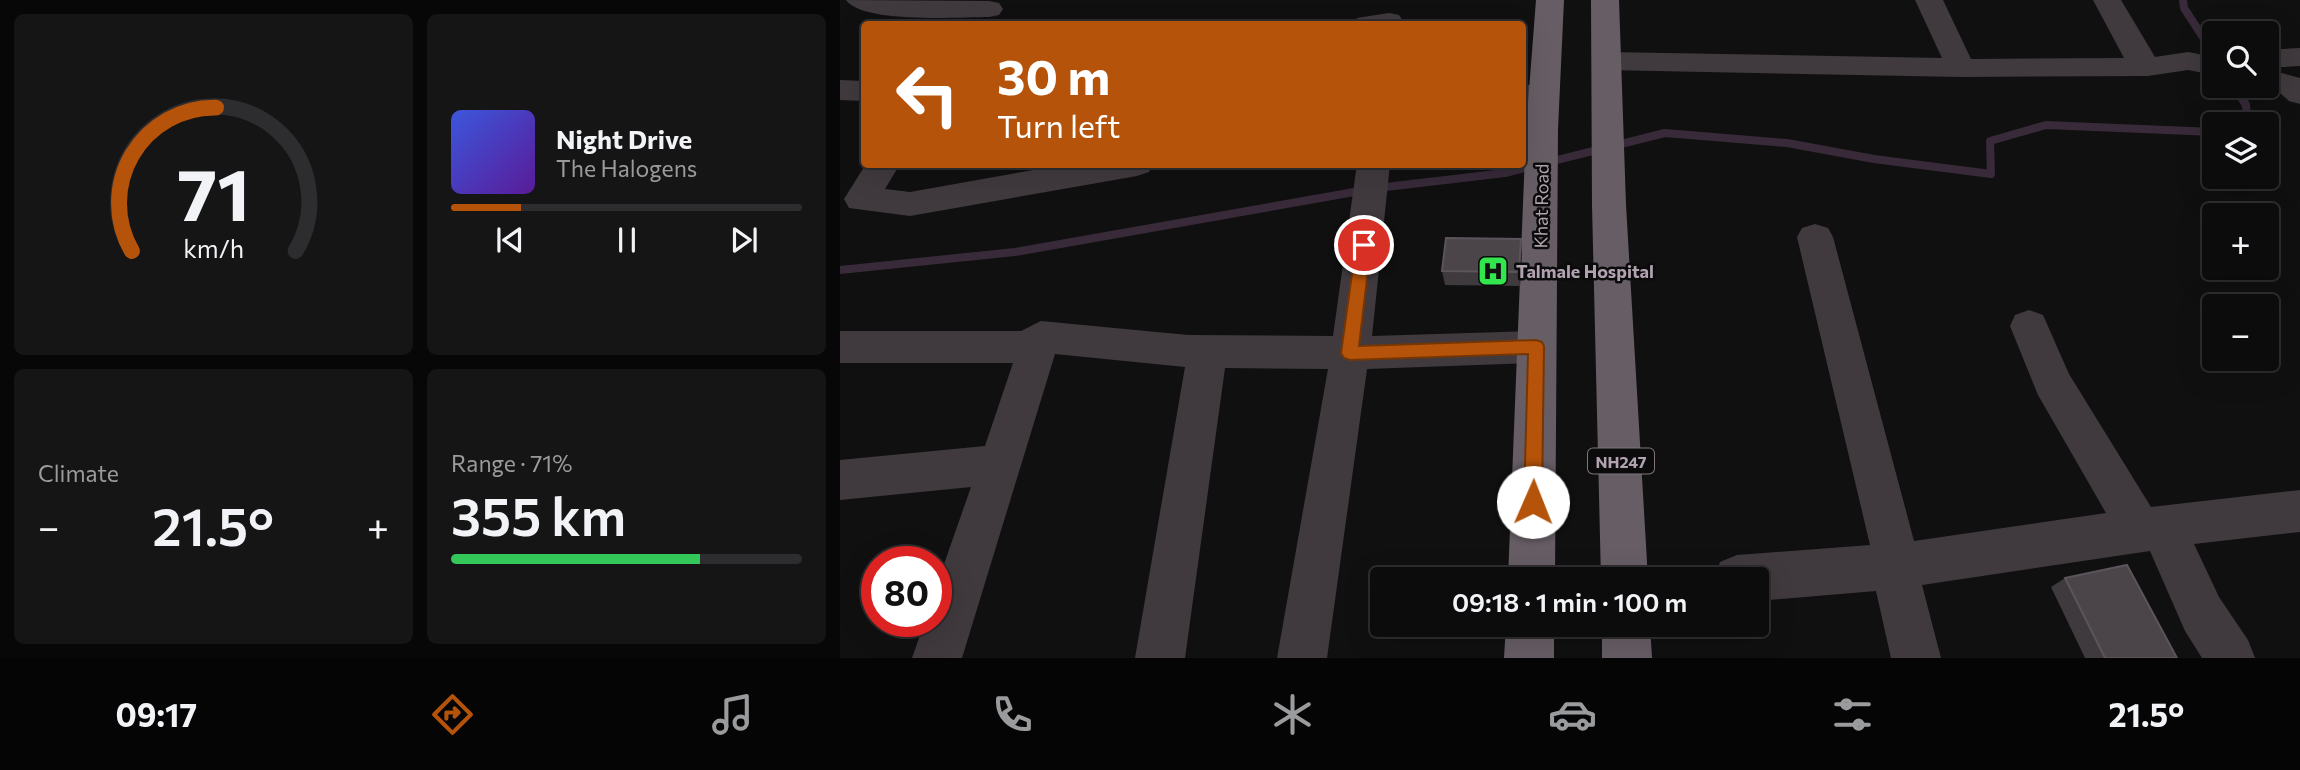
<!DOCTYPE html>
<html lang="en">
<head>
<meta charset="utf-8">
<style>
	:root { --surface:#0d0c0d; --page:#161516; --text:#f1f3f6; --muted:#9a9b9d; --line:#2d2c2e; --accent:#b45309 }
	body { margin:0; font-family:Commissioner,sans-serif; background:var(--page); color:var(--text); height:100vh; display:flex; flex-direction:column; font-size:26px; white-space:nowrap }
	* { box-sizing:border-box; margin:0 }
	p { font-size:23px; color:var(--muted) }
	.icon { flex:none; width:38px; height:38px; fill:none; stroke:currentColor; stroke-width:2; stroke-linecap:round; stroke-linejoin:round }
	.map { position:relative; flex:1; overflow:hidden }
	.sheet { display:flex; flex-direction:column; gap:14px; padding:14px; background:#070707; width:840px }
	.sheet>* { flex:none }
	.banner { position:absolute; left:21px; top:21px; width:665px; height:147px; border-radius:7px; box-shadow:0 7px 28px #0002,0 0 0 2px var(--line); background:#b45309; color:#fff; overflow:hidden }
	.buttons { position:absolute; left:1362px; top:21px; display:grid; gap:14px }
	.buttons a { display:grid; place-items:center; width:77px; height:77px; border-radius:7px; background:var(--surface); box-shadow:0 7px 28px #0002,0 0 0 2px var(--line); font-size:35px }
	.speed { position:absolute; left:21px; top:546px; display:flex; gap:14px; font-size:35px; font-weight:700; text-align:center }
	.speed>* { display:grid; place-content:center; width:91px; height:91px; border-radius:50%; background:var(--surface); box-shadow:0 7px 28px #0002,0 0 0 2px var(--line); line-height:1 }
	.speed .limit { border:10px solid #d22; background:#fff; color:#111 }
	.pin { position:absolute; display:grid; place-items:center; width:60px; height:60px; color:#fff; margin:-30px; border:4px solid #fff; border-radius:50%; box-shadow:0 2px 7px #0007 }
	.me { position:absolute; width:77px; margin:-38px; rotate:1deg; stroke-linejoin:round; filter:drop-shadow(0 0 5px #0008) }
	.turn { display:flex; align-items:center; gap:24px; height:147px; padding:0 21px; font-size:32px }
	.turn .icon { width:91px; height:91px; stroke-width:2.5 }
	.turn b { display:block; font-size:49px; line-height:60px }
	.big { font-size:52px; font-weight:600; line-height:1.1 }
	.sheet .widget { flex:1; display:flex; flex-direction:column; justify-content:center; gap:10px; min-width:0; padding:0 24px; border-radius:10px; background:var(--page) }
	.sheet .dial { align-items:center; gap:0 }
	.dial svg { height:182px; overflow:visible; fill:none; stroke:var(--line); stroke-width:7; stroke-linecap:round; text-anchor:middle }
	.dial text { fill:var(--text); stroke:none }
	.song { display:flex; align-items:center; gap:21px }
	.cover { width:84px; height:84px; border-radius:10px; background:linear-gradient(135deg,hsl(230 70% 55%),hsl(270 70% 35%)) }
	.played { height:7px; border-radius:4px; background:linear-gradient(90deg,var(--accent) 20%,var(--line) 20%) }
	.keys { display:flex; justify-content:space-around; direction:ltr }
	.heat { display:flex; justify-content:space-between; align-items:center; font-size:38px; direction:ltr }
	.charge { height:10px; border-radius:5px; background:linear-gradient(90deg,#34c759 71%,var(--line) 0) }
	.sheet .tiles { flex:1; display:grid; gap:14px; grid-template-columns:repeat(2,1fr) }
	.trip { position:absolute; left:530px; top:567px; width:399px; height:70px; border-radius:7px; background:var(--surface); box-shadow:0 7px 28px #0002,0 0 0 2px var(--line); font-weight:600; line-height:70px; text-align:center }
	.tabs { display:flex; height:112px; justify-content:space-around; align-items:center; background:#050505; color:var(--muted) }
	.tabs .icon { width:49px; height:49px }
	.tabs .selected { color:var(--accent) }
	.tabs b { font-size:32px; color:var(--text) }
	main { display:flex; flex:1; min-height:0 }
	.map>svg:first-child { display:block }
</style>
</head>
<body>
<main>
<section class="sheet">
<div class="tiles">
<div class="widget dial"><svg viewBox="0 0 100 80">
<path d="M14 69A42 42 0 1 1 86 69"/>
<path d="M14 69A42 42 0 0 1 51 6" stroke="#b45309"/>
<text x="50" y="56" font-size="32" font-weight="700">71</text>
<text x="50" y="72" font-size="11">km/h</text>
</svg></div>
<div class="widget">
<div class="song"><i class="cover"></i><div><b>Night Drive</b><p>The Halogens</p></div></div>
<div class="played"></div>
<div class="keys"><svg class="icon" aria-label="previous" viewBox="0 0 24 24"><path d="M18 5L8 12l10 7zM5 5v14"/></svg><svg class="icon" aria-label="pause" viewBox="0 0 24 24"><path d="M8 5v14M16 5v14"/></svg><svg class="icon" aria-label="next" viewBox="0 0 24 24"><path d="M6 5l10 7-10 7zM19 5v14"/></svg></div>
</div>
<div class="widget"><p>Climate</p>
<div class="heat"><a>−</a><b class="big">21.5°</b><a>+</a></div>
</div>
<div class="widget"><p>Range · 71%</p><b class="big">355 km</b><div class="charge"></div></div>
</div>
</section>
<div class="map">
<svg width="1460" height="658" viewBox="0 0 1460 658">
	<rect width="100%" height="100%" fill="#111011"/>
	<g fill="none" stroke-linecap="round" stroke-linejoin="round">
		<!-- stream -->
		<path stroke="#382a39" stroke-width="8" d="M 1343,0 L 1344,8 L 1374,54
			M 1394,86 L 1406,105 L 1408,124
			M 0,270 L 175,252 L 537,188 L 665,173 L 825,133 L 947,143 L 1034,159 L 1151,174 L 1150,141 L 1206,125 L 1374,132"/>
		<!-- minor -->
		<path fill="#403a3e" fill-rule="evenodd" d="M 6,0 L 149,1 L 159,3 L 163,9 L 159,15 L 149,17 C 120,17 23,24 6,0 Z
			M 1075,0 L 1103,0 L 1131,59 L 1284,58 L 1253,0 L 1281,0 L 1315,57 L 1348,52 L 1374,57 L 1374,75 L 1348,70 L 1308,76 L 1121,77 L 767,70 L 757,67 L 752,61 L 757,55 L 767,52 L 1102,58 Z
			M 549,13 L 559,15 L 565,24 L 513,24 L 517,18 Z
			M 1460,48 L 1460,66 L 1426,68 L 1426,50 Z
			M 1426,69 L 1460,78 L 1460,104 L 1449,101 L 1439,92 L 1419,86 L 1426,86 Z
			M 0,80 L 24,81 L 24,101 L 0,100 Z
			M 704,82 L 715,85 L 719,92 L 715,99 L 682,106 L 682,86 Z
			M 26,164 L 60,164 L 45,189 L 70,192 L 227,164 L 313,164 L 309,172 L 297,176 L 70,216 L 9,208 L 4,199 Z
			M 517,164 L 550,164 L 532,336 L 696,331 L 710,335 L 716,347 L 710,359 L 696,363 L 527,369 L 487,658 L 437,658 L 488,369 L 385,368 L 345,658 L 295,658 L 345,367 L 215,354 L 122,658 L 72,658 L 85,621 L 96,621 L 96,587 L 131,487 L 0,500 L 0,460 L 145,446 L 173,363 L 0,363 L 0,331 L 181,331 L 201,321 L 348,335 L 493,336 Z
			M 975,224 L 988,228 L 993,237 L 1074,541 L 1266,513 L 1198,395 L 1170,326 L 1175,315 L 1189,310 L 1203,315 L 1229,374 L 1311,507 L 1460,490 L 1460,532 L 1354,544 L 1379,597 L 1408,640 L 1415,658 L 1362,658 L 1345,631 L 1310,551 L 1082,585 L 1101,658 L 1051,658 L 1036,591 L 917,601 L 917,579 L 874,579 L 880,562 L 897,555 L 1030,545 L 957,237 L 962,228 Z"/>
		<!-- highway -->
		<path fill="#675e65" fill-rule="evenodd" d="M 696,0 L 724,0 L 718,129 L 715,579 L 668,579 L 686,129 Z
			M 751,0 L 779,0 L 786,205 L 808,579 L 761,579 L 752,205 Z
			M 666,625 L 714,625 L 714,658 L 664,658 Z
			M 762,625 L 810,625 L 812,658 L 762,658 Z"/>
	</g>
	<!-- wall -->
	<path fill="#3f3a3e" d="M 682,253 L 680,286 L 605,285 L 602,271 Z
		M 1225,578 L 1337,658 L 1245,658 L 1211,587 Z"/>
	<!-- shaded-wall -->
	<path fill="#272427" d="M 681,239 L 682,253 L 680,286 L 679,272 Z"/>
	<!-- building -->
	<path fill="#4b454a" stroke="#5b545a" stroke-width="2" d="M 606,238 L 681,239 L 679,272 L 602,271 Z
		M 1287,565 L 1337,658 L 1265,658 L 1225,578 Z"/>
	<!-- route -->
	<path fill="#b45309" stroke="#753606" stroke-width="2" d="M 524,240 L 531,245 L 519,346 L 696,340 L 702,342 L 704,346 L 702,502 L 699,508 L 693,510 L 686,508 L 684,502 L 688,354 L 510,360 L 504,358 L 501,353 L 516,245 Z"/>
	<!-- icons -->
	<defs>
		<g id="hospital-square" transform="scale(1.575)"><rect x="-9" y="-9" width="18" height="18" rx="4" fill="#32e74e" stroke="#0c0b0c"/><path d="M-5-5h3v3.5h4V-5h3V5h-3V1.5h-4V5h-3Z" fill="#111"/></g>
	</defs>
	<g fill-rule="evenodd">
		<use href="#hospital-square" x="653" y="271"/>
	</g>
	<g text-anchor="middle" dominant-baseline="central" stroke-width="5" stroke-linejoin="round" paint-order="stroke">
		<!-- shield labels -->
		<rect fill="#0c0b0c" stroke="#80757e" stroke-width="2" x="748" y="448.5" width="66" height="25" rx="5"/>
		<g font-size="16" font-weight="bold" fill="#b1a2af">
			<text x="781" y="461">NH247</text>
		</g>
		<!-- street labels -->
		<g font-size="18" fill="#b1a2af" stroke="#0c0b0c">
			<text transform="translate(701 206) rotate(-89)">Khat Road</text>
		</g>
		<!-- poi labels -->
		<g font-size="18" font-weight="bold" fill="#b1a2af" stroke="#0c0b0c" text-anchor="start">
			<text x="676" y="271">Talmale Hospital</text>
		</g>
	</g>
</svg>
<div class="buttons">
<a><svg class="icon" aria-label="search" viewBox="0 0 24 24"><circle cx="10" cy="10" r="6"/><path d="M15 15l6 6"/></svg></a>
<a><svg class="icon" aria-label="layers" viewBox="0 0 24 24"><path d="M12 4l9 5-9 5-9-5zM3 14l9 5 9-5"/></svg></a>
<a>+</a>
<a>−</a>
</div>
<div class="speed"><div class="limit">80</div></div>
<div class="pin" style="left:524px;top:245px;background:#d93025"><svg class="icon" aria-label="arrive" viewBox="0 0 24 24"><path d="M6 21V4h12l-3 4 3 4H6"/></svg></div>
<svg class="me" style="left:693px;top:502px" viewBox="-20 -20 40 40"><circle r="19" fill="#fff"/><path d="M0-13L10 11 0 6-10 11z" fill="#b45309"/></svg>
<div class="trip">09:18 · 1 min · 100 m</div>
<div class="banner">
<div class="turn"><svg class="icon" aria-label="left" viewBox="0 0 24 24"><path d="M17 20v-9H6M10 6l-5 5 5 5"/></svg><div><b>30 m</b>Turn left</div></div>
</div>
</div>
</main>
<nav class="tabs">
<b>09:17</b>
<svg class="icon selected" aria-label="directions" viewBox="0 0 24 24"><path d="M12 3l9 9-9 9-9-9zM9 14v-3h6M13 9l2 2-2 2"/></svg>
<svg class="icon" aria-label="music" viewBox="0 0 24 24"><path d="M9 18V5l10-2v13"/><circle cx="6" cy="18" r="3"/><circle cx="16" cy="16" r="3"/></svg>
<svg class="icon" aria-label="phone" viewBox="0 0 24 24"><path d="M5 4h4l2 5-3 2q2 4 5 5l2-3 5 2v4C11 20 4 13 5 4z"/></svg>
<svg class="icon" aria-label="climate" viewBox="0 0 24 24"><path d="M12 3v18M4 7l16 10M4 17L20 7"/></svg>
<svg class="icon" aria-label="car" viewBox="0 0 24 24"><path d="M5 17H2v-5l4-1 3-4h7l3 4 3 1v5h-3M9 17h6M6 11h13"/><circle cx="7" cy="17" r="2"/><circle cx="17" cy="17" r="2"/></svg>
<svg class="icon" aria-label="filters" viewBox="0 0 24 24"><path d="M4 7h16M4 17h16"/><circle cx="9" cy="7" r="2"/><circle cx="15" cy="17" r="2"/></svg>
<b>21.5°</b>
</nav>
</body>
</html>
